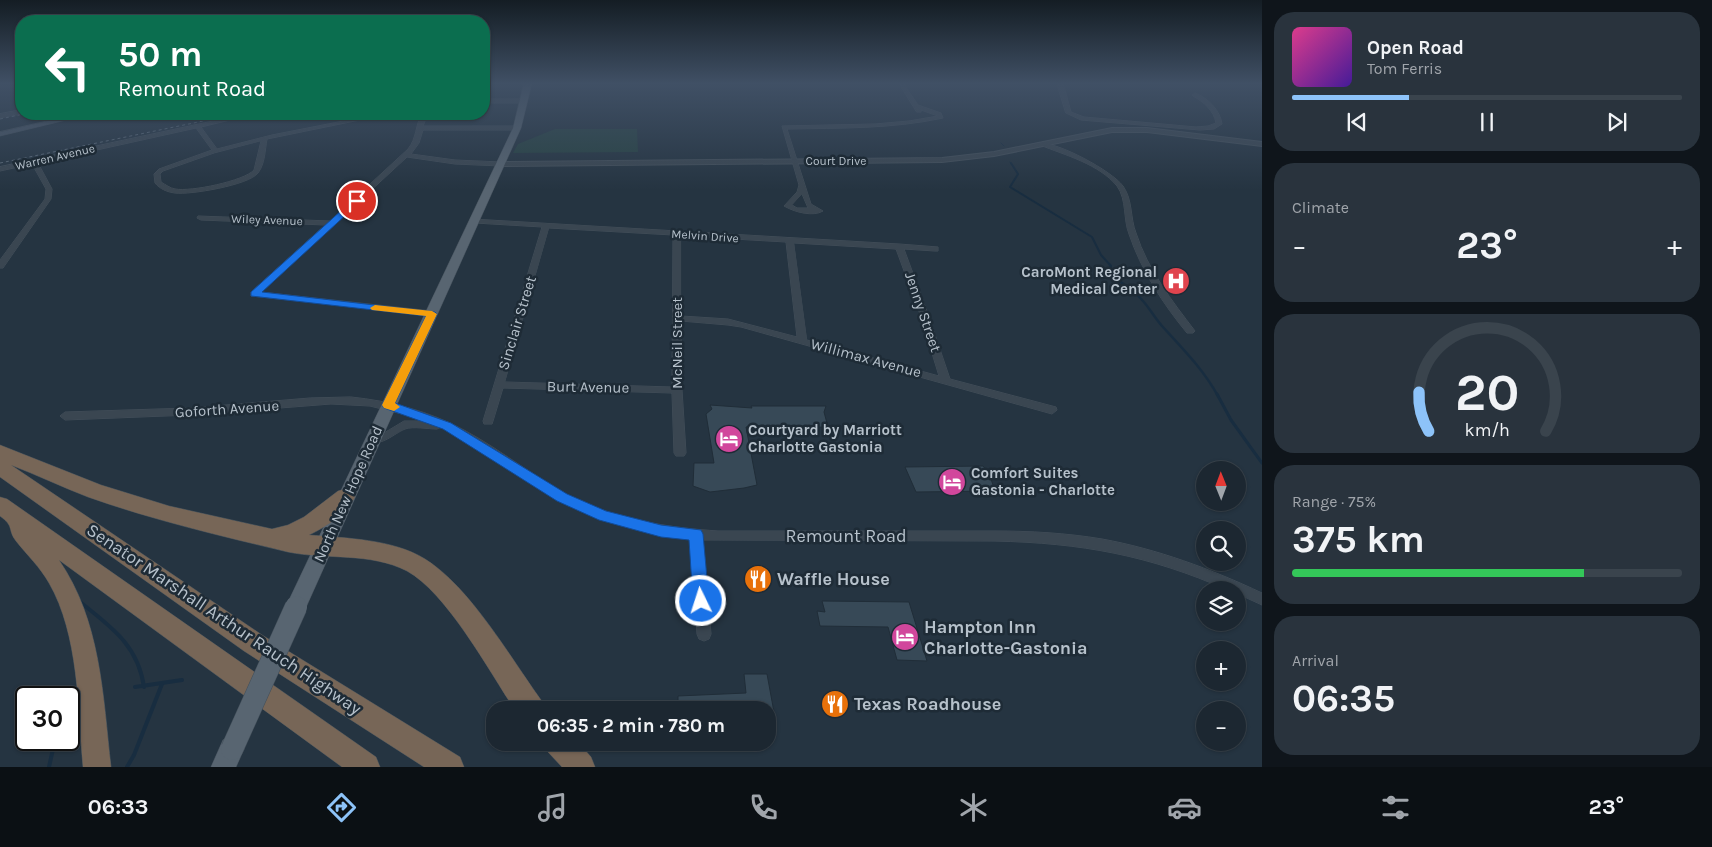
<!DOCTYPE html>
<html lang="en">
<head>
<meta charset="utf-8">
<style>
	:root { --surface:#1c2731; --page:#29333d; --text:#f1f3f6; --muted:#a0a5ab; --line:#3a444d; --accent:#8dc3f9 }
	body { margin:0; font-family:Karla,sans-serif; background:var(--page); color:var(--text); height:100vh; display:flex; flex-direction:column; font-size:19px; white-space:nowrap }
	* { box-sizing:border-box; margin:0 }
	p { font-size:16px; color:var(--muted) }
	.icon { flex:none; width:28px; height:28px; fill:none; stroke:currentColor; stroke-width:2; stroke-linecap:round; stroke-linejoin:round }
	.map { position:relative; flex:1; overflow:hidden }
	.details { display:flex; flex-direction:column; gap:12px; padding:12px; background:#0f151b; width:450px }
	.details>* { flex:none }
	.hud { position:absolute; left:15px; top:15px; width:475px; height:105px; border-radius:20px; box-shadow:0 1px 4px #0004,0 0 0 1px var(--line); background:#0b6e4f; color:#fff; overflow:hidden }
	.needle { width:32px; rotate:359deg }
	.tools { position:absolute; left:1196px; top:461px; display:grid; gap:10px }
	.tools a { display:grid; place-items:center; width:50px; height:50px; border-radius:50%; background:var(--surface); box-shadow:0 1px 4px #0004,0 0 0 1px var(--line); font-size:25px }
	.speed { position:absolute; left:15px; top:686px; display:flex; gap:10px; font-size:25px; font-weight:700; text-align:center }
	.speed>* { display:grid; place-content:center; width:65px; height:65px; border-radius:50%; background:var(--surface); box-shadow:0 1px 4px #0004,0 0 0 1px var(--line); line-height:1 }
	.speed .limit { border:2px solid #111; border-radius:8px; background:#fff; color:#111 }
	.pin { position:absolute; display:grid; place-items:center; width:42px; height:42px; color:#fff; margin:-21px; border:2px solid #fff; border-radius:50%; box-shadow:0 1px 5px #0007 }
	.me { position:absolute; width:55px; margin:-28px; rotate:356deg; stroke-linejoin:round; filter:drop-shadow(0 0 4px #0008) }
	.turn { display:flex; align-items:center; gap:18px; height:105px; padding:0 20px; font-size:22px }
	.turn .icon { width:65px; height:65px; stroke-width:2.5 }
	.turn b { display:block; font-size:35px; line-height:42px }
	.big { font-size:38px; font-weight:700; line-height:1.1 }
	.details .tile { flex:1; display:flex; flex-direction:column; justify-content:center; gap:8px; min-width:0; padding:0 18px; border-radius:20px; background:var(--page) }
	.details .dial { align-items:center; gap:0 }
	.dial svg { height:130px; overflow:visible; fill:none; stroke:var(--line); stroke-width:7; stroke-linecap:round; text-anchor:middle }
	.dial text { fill:var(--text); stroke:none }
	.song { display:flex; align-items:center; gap:15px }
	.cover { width:60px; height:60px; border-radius:8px; background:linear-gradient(135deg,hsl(330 70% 55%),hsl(260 70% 35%)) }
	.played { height:5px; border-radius:2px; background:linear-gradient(90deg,var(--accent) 30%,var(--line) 30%) }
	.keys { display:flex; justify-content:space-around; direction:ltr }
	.heat { display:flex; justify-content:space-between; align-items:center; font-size:28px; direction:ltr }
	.charge { height:8px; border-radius:4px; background:linear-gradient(90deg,#34c759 75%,var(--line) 0) }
	.trip { position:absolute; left:486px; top:701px; width:290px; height:50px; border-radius:20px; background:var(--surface); box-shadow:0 1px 4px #0004,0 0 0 1px var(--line); font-weight:700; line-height:50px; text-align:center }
	.tab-bar { display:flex; height:80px; justify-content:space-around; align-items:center; background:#0b1014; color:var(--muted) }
	.tab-bar .icon { width:35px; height:35px }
	.tab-bar .active { color:var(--accent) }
	.tab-bar b { font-size:22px; color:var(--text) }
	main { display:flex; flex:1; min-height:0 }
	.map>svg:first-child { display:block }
</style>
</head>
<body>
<main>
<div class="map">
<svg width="1262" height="767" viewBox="0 0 1262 767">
	<rect width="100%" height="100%" fill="#253441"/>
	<!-- green -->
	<path fill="#274242" d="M 555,129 L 637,129 L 638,152 L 513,153 L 518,144 Z"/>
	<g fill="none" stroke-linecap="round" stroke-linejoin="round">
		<!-- stream-far4 -->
		<path stroke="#182d40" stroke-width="1" d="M 1001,143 L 1004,146
			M 1010,162 L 1011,164"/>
		<!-- stream-far3 -->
		<path stroke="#182d40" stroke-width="2" d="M 1011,163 L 1018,174 L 1010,187 L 1092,237 L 1101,255 L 1111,266"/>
		<!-- stream-far2 -->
		<path stroke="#182d40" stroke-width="2.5" d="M 1110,265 L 1113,277 C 1124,284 1135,291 1143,301 C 1150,309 1155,318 1162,326 C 1183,349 1203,369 1218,396"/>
		<!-- stream-far1 -->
		<path stroke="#182d40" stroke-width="3" d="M 1217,394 L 1231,420 L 1262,463"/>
		<!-- stream -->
		<path stroke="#182d40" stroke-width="4" d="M 80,602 C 111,627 138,645 144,687
			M 135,687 L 182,680
			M 49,767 L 55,740
			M 127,767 L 134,755 L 162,684"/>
	</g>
	<!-- building -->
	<path fill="#374957" stroke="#202d38" d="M 710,405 L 752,408 L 751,406 L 826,406 L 824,412 L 828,427 L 768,428 L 764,425 L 746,427 L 757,485 L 744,488 L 710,492 L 693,486 L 694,463 L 714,463 L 706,414 L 712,409 Z
		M 983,466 L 989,473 L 995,491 L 916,492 L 905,467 Z
		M 822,601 L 909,602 L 927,661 L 897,660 L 888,627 L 820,626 L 817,611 L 825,612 Z
		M 744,674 L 767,674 L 776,723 L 768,725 L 768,710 L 678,710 L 678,696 L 746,693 Z"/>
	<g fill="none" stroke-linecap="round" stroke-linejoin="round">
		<!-- minor casing -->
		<g stroke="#434f5a" stroke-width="1">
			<path id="minor" d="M 899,83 L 903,83 L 918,105 L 941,113 L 943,118 C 892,129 840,128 787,129 L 811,204 L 823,211 C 813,217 795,212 786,207 L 784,206 L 797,192 L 799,185 L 782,126 L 875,124 L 909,121 L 938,116 L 921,110 L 921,112 L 917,112 ZM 802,194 L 808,208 L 797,208 L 792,205 Z
				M 1057,83 L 1063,83 L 1071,112 L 1084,117 L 1196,127 L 1208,126 L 1216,123 C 1214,111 1204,102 1193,96 L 1192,95 L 1195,93 C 1208,98 1220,110 1222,124 L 1214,129 L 1200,130 L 1081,120 L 1066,113 Z
				M 484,99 L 524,99 L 527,101 L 524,103 L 484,103 Z
				M 21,110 L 21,114 L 0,118 L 0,114 Z
				M 246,114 L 255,114 L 201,127 L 217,149 L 272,135 L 379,114 L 389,114 L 267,139 C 265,150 265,164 258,173 C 249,185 190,195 175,193 C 167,192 160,189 155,183 L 154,174 L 159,169 L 212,150 L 196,128 L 38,163 L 52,189 L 51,199 L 3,268 L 0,268 L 0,260 L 45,199 L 46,189 L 32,164 L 0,171 L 0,167 ZM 261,141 L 254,170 C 244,181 191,192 175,189 C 170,188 166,185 161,182 L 160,174 L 163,171 L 214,153 Z
				M 422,114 L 428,114 L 423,126 L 517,126 L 520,128 L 517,130 L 423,130 L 419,143 L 411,154 L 455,160 L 501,162 L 504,164 L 501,166 L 455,164 L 407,157 L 261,292 L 432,311 L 436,314 L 435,316 L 251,296 L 251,292 L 325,225 L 201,220 L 197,218 L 198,216 L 330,221 L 408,149 C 417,138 415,125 422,114 Z
				M 1040,143 C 1058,142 1112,171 1123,186 C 1133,200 1130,218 1136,233 C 1148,270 1172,301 1195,331 L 1193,333 L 1187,333 C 1163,304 1141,270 1129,234 C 1123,219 1127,200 1117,186 C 1099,164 1065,155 1040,145 Z
				M 472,219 L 899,244 L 938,247 L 938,251 L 935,251 L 904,249 L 928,314 L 950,379 L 1056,407 L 1057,410 L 1052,414 L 741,327 L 728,325 L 681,321 L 682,390 L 686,453 L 684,456 L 676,456 L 674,453 L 672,393 L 503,388 L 493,421 L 492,424 L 484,424 L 483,421 L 542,227 L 475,223 L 471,221 ZM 549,228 L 673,235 L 672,387 L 505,382 ZM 681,236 L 786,242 L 797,337 L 728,319 L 681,316 ZM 794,243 L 896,249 L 920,314 L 939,376 L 807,340 Z
				M 351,397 C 390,401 429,411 464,430 C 505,452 541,483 584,503 C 627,521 673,528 718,531 L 994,531 C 1030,531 1066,533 1102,539 C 1157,549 1211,569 1262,593 L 1262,605 L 1238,594 L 1238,590 L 1228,590 C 1148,555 1082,543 994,541 L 703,540 L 711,634 L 709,639 L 704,641 L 699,639 L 697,634 L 690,539 C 638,533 587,519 542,491 C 508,470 477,445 441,427 L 437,429 C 428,429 413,426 405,429 C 393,434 383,446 368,442 L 367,439 L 368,436 L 384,433 L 404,421 L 427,421 L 422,419 L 370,406 L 331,404 L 190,415 L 65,420 L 60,416 L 65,412 L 190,408 L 310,398 Z"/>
		</g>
		<!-- tertiary casing -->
		<g stroke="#434f5a" stroke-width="2">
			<path id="tertiary" d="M 1112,128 L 1147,128 L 1262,142 L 1262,146 L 1147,132 L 1112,132 L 994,156 L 942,162 L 501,166 L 497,164 L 501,162 L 942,158 L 994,152 Z"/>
		</g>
		<!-- secondary casing -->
		<g stroke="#434f5a" stroke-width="1">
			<path id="secondary" d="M 78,114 L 91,114 L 0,136 L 0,132 Z"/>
		</g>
		<!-- primary casing -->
		<g stroke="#434f5a" stroke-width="1">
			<path id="primary" d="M 524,83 L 532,83 L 521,128 L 303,614 L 296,616 L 289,614 L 286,607 L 289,600 L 513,128 Z
				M 232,737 L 241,740 L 244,749 L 236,767 L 211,767 L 223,740 Z"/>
		</g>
		<!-- motorway casing -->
		<g stroke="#44515b" stroke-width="1">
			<path id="motorway" d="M 0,445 L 101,485 L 169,506 L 272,529 L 288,525 L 304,517 L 338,491 L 345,489 L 352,491 L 355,497 C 346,514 326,527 309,535 C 345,538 393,539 425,559 C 470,587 510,657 541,700 L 544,710 L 515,710 C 489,671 447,593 407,571 C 370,552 327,560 288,552 C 221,536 153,520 88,497 C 62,487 37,475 11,465 L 262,635 L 460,757 L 464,767 L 424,767 L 244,651 L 0,477 Z
				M 0,497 L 7,499 L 376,757 L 380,767 L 342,767 L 59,560 C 101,621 103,696 111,767 L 83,767 C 78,709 79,635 49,583 C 40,567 27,555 16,541 C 7,529 15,527 0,516 Z
				M 544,742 L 578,742 L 591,757 L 595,767 L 562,767 L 548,752 Z"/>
		</g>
		<!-- minor -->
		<use href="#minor" fill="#3a4651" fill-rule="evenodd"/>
		<!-- tertiary -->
		<use href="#tertiary" fill="#3a4651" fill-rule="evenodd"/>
		<!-- secondary -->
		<use href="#secondary" fill="#485564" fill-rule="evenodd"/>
		<!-- primary -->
		<use href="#primary" fill="#586571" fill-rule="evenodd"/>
		<!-- motorway -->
		<use href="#motorway" fill="#776657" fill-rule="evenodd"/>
		<!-- rail -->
		<path stroke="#5c6a78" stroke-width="1" stroke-dasharray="3 3" stroke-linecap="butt" d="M 0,119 L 24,114
			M 0,163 L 237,114"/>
		<!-- primary-bridge casing -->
		<g stroke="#434f5a" stroke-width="23" stroke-linecap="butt">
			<path id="primary-bridge" d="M 232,749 L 296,607"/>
		</g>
		<!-- primary-bridge -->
		<use href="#primary-bridge" stroke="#586571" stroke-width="22"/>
	</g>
	<!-- sky -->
	<linearGradient id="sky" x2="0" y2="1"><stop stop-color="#141d24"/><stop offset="0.44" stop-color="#405065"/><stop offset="1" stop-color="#405065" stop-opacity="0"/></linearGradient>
	<rect width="1262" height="190" fill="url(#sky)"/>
	<!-- route -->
	<path fill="#1a73e8" stroke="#114b97" d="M 354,199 L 361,201 L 262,292 L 435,312 L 437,314 L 395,403 L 451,423 L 567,494 L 606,511 L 661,525 L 701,530 L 703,534 L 709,601 L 706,606 L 701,608 L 696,606 L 693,601 L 689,540 L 661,537 L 599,520 L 557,501 L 443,429 L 384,408 L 382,405 L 426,316 L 251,296 L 251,292 Z"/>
	<!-- slow -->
	<path fill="#f59e0b" d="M 375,305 L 432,311 L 437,314 L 395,403 L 400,407 L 394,411 L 384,408 L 382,405 L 426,316 L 372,310 L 370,308 Z"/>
	<!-- icons -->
	<defs>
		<g id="hospital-disc" transform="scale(1.4375)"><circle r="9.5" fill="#e0444e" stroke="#1e2b36"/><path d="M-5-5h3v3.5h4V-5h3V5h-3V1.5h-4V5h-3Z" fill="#fff"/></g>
		<g id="hotel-disc" transform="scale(1.4375)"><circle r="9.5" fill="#d1479c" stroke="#1e2b36"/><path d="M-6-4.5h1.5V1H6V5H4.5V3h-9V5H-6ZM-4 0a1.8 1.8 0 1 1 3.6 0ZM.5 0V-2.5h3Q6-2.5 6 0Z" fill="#fff"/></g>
		<g id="restaurant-disc" transform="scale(1.4375)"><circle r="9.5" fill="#e8710a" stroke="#1e2b36"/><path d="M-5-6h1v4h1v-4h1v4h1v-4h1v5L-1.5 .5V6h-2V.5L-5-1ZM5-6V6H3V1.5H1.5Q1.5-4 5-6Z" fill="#fff"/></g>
	</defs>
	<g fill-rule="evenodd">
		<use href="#hospital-disc" x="1176" y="281"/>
		<use href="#hotel-disc" x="729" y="439"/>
		<use href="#hotel-disc" x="952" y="482"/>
		<use href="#restaurant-disc" x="758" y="579"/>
		<use href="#hotel-disc" x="905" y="637"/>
		<use href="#restaurant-disc" x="835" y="704"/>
	</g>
	<g text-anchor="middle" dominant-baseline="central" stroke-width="5" stroke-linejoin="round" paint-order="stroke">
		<!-- far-street labels -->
		<g font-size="12" fill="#b6c1cb" stroke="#1e2b36">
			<text transform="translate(55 157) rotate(-13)">Warren Avenue</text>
			<text x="836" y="161">Court Drive</text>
			<text transform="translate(267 220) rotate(2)">Wiley Avenue</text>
			<text transform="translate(705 236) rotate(4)">Melvin Drive</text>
		</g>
		<!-- poi labels -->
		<g font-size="15" font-weight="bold" fill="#b6c1cb" stroke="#1e2b36" text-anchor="start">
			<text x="1157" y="272" text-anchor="end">CaroMont Regional<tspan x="1157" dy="17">Medical Center</tspan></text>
			<text x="748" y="430">Courtyard by Marriott<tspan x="748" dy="17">Charlotte Gastonia</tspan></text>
			<text x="971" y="473">Comfort Suites<tspan x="971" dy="17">Gastonia - Charlotte</tspan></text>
		</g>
		<!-- street labels -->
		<g font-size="15" fill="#b6c1cb" stroke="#1e2b36">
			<text transform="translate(923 312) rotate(71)">Jenny Street</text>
			<text transform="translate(517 323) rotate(-73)">Sinclair Street</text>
			<text transform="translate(677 343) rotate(-90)">McNeil Street</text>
			<text transform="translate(866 358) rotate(15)">Willimax Avenue</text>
			<text transform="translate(588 387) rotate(1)">Burt Avenue</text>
			<text transform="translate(227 409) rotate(-4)">Goforth Avenue</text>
			<text transform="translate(348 494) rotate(-66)">North New Hope Road</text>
		</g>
		<!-- near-street labels -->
		<g font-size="18" fill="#b6c1cb" stroke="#1e2b36">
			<text x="846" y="536">Remount Road</text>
			<text transform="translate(224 619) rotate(34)">Senator Marshall Arthur Rauch Highway</text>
		</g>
		<!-- near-poi labels -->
		<g font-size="18" font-weight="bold" fill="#b6c1cb" stroke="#1e2b36" text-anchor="start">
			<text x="777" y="579">Waffle House</text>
			<text x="924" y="627">Hampton Inn<tspan x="924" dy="21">Charlotte-Gastonia</tspan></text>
			<text x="854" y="704">Texas Roadhouse</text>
		</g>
	</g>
</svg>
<div class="tools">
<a><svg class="needle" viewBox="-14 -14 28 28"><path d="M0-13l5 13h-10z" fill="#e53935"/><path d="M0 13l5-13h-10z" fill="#a0a5ab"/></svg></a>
<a><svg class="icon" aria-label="search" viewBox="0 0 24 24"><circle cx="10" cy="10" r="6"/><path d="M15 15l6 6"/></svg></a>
<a><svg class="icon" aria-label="layers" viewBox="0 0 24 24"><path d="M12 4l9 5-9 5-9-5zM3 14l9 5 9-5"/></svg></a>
<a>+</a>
<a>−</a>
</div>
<div class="speed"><div class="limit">30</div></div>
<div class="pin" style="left:357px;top:201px;background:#d93025"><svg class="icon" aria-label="arrive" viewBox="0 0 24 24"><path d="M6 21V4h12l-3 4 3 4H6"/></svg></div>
<svg class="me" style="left:701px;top:601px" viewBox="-20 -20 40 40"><circle r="17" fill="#1a73e8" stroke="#fff" stroke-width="3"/><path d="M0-11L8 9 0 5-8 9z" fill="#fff"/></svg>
<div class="trip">06:35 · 2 min · 780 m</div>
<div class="hud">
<div class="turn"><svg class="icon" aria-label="left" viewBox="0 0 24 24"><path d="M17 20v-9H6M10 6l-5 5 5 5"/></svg><div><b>50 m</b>Remount Road</div></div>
</div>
</div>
<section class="details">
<div class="tile">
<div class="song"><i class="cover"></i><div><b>Open Road</b><p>Tom Ferris</p></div></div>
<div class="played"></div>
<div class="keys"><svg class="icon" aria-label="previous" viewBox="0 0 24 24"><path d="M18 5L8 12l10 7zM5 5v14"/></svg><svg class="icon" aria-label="pause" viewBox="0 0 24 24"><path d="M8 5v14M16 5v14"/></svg><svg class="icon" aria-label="next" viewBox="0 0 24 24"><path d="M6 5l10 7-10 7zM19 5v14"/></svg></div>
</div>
<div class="tile"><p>Climate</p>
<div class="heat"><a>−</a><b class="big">23°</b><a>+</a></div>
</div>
<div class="tile dial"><svg viewBox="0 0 100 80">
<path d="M14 69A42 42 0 1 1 86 69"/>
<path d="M14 69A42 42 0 0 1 8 45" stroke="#8dc3f9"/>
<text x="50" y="56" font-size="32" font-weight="700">20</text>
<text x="50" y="72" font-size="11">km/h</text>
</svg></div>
<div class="tile"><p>Range · 75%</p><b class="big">375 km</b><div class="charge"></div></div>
<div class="tile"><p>Arrival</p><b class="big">06:35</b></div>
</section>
</main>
<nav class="tab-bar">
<b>06:33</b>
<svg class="icon active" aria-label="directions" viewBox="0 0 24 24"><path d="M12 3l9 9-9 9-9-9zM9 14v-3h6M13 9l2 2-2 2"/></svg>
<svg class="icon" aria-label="music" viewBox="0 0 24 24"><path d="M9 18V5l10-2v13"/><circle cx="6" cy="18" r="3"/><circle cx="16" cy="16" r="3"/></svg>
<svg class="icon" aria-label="phone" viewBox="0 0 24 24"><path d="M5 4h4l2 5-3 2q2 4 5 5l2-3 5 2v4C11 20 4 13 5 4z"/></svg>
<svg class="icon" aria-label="climate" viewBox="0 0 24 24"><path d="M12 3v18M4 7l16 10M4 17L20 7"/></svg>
<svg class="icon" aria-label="car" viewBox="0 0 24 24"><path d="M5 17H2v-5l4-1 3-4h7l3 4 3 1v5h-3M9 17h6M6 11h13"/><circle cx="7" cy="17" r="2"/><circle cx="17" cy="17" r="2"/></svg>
<svg class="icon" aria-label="filters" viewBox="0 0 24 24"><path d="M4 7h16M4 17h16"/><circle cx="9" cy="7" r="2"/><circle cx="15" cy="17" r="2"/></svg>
<b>23°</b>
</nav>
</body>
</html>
